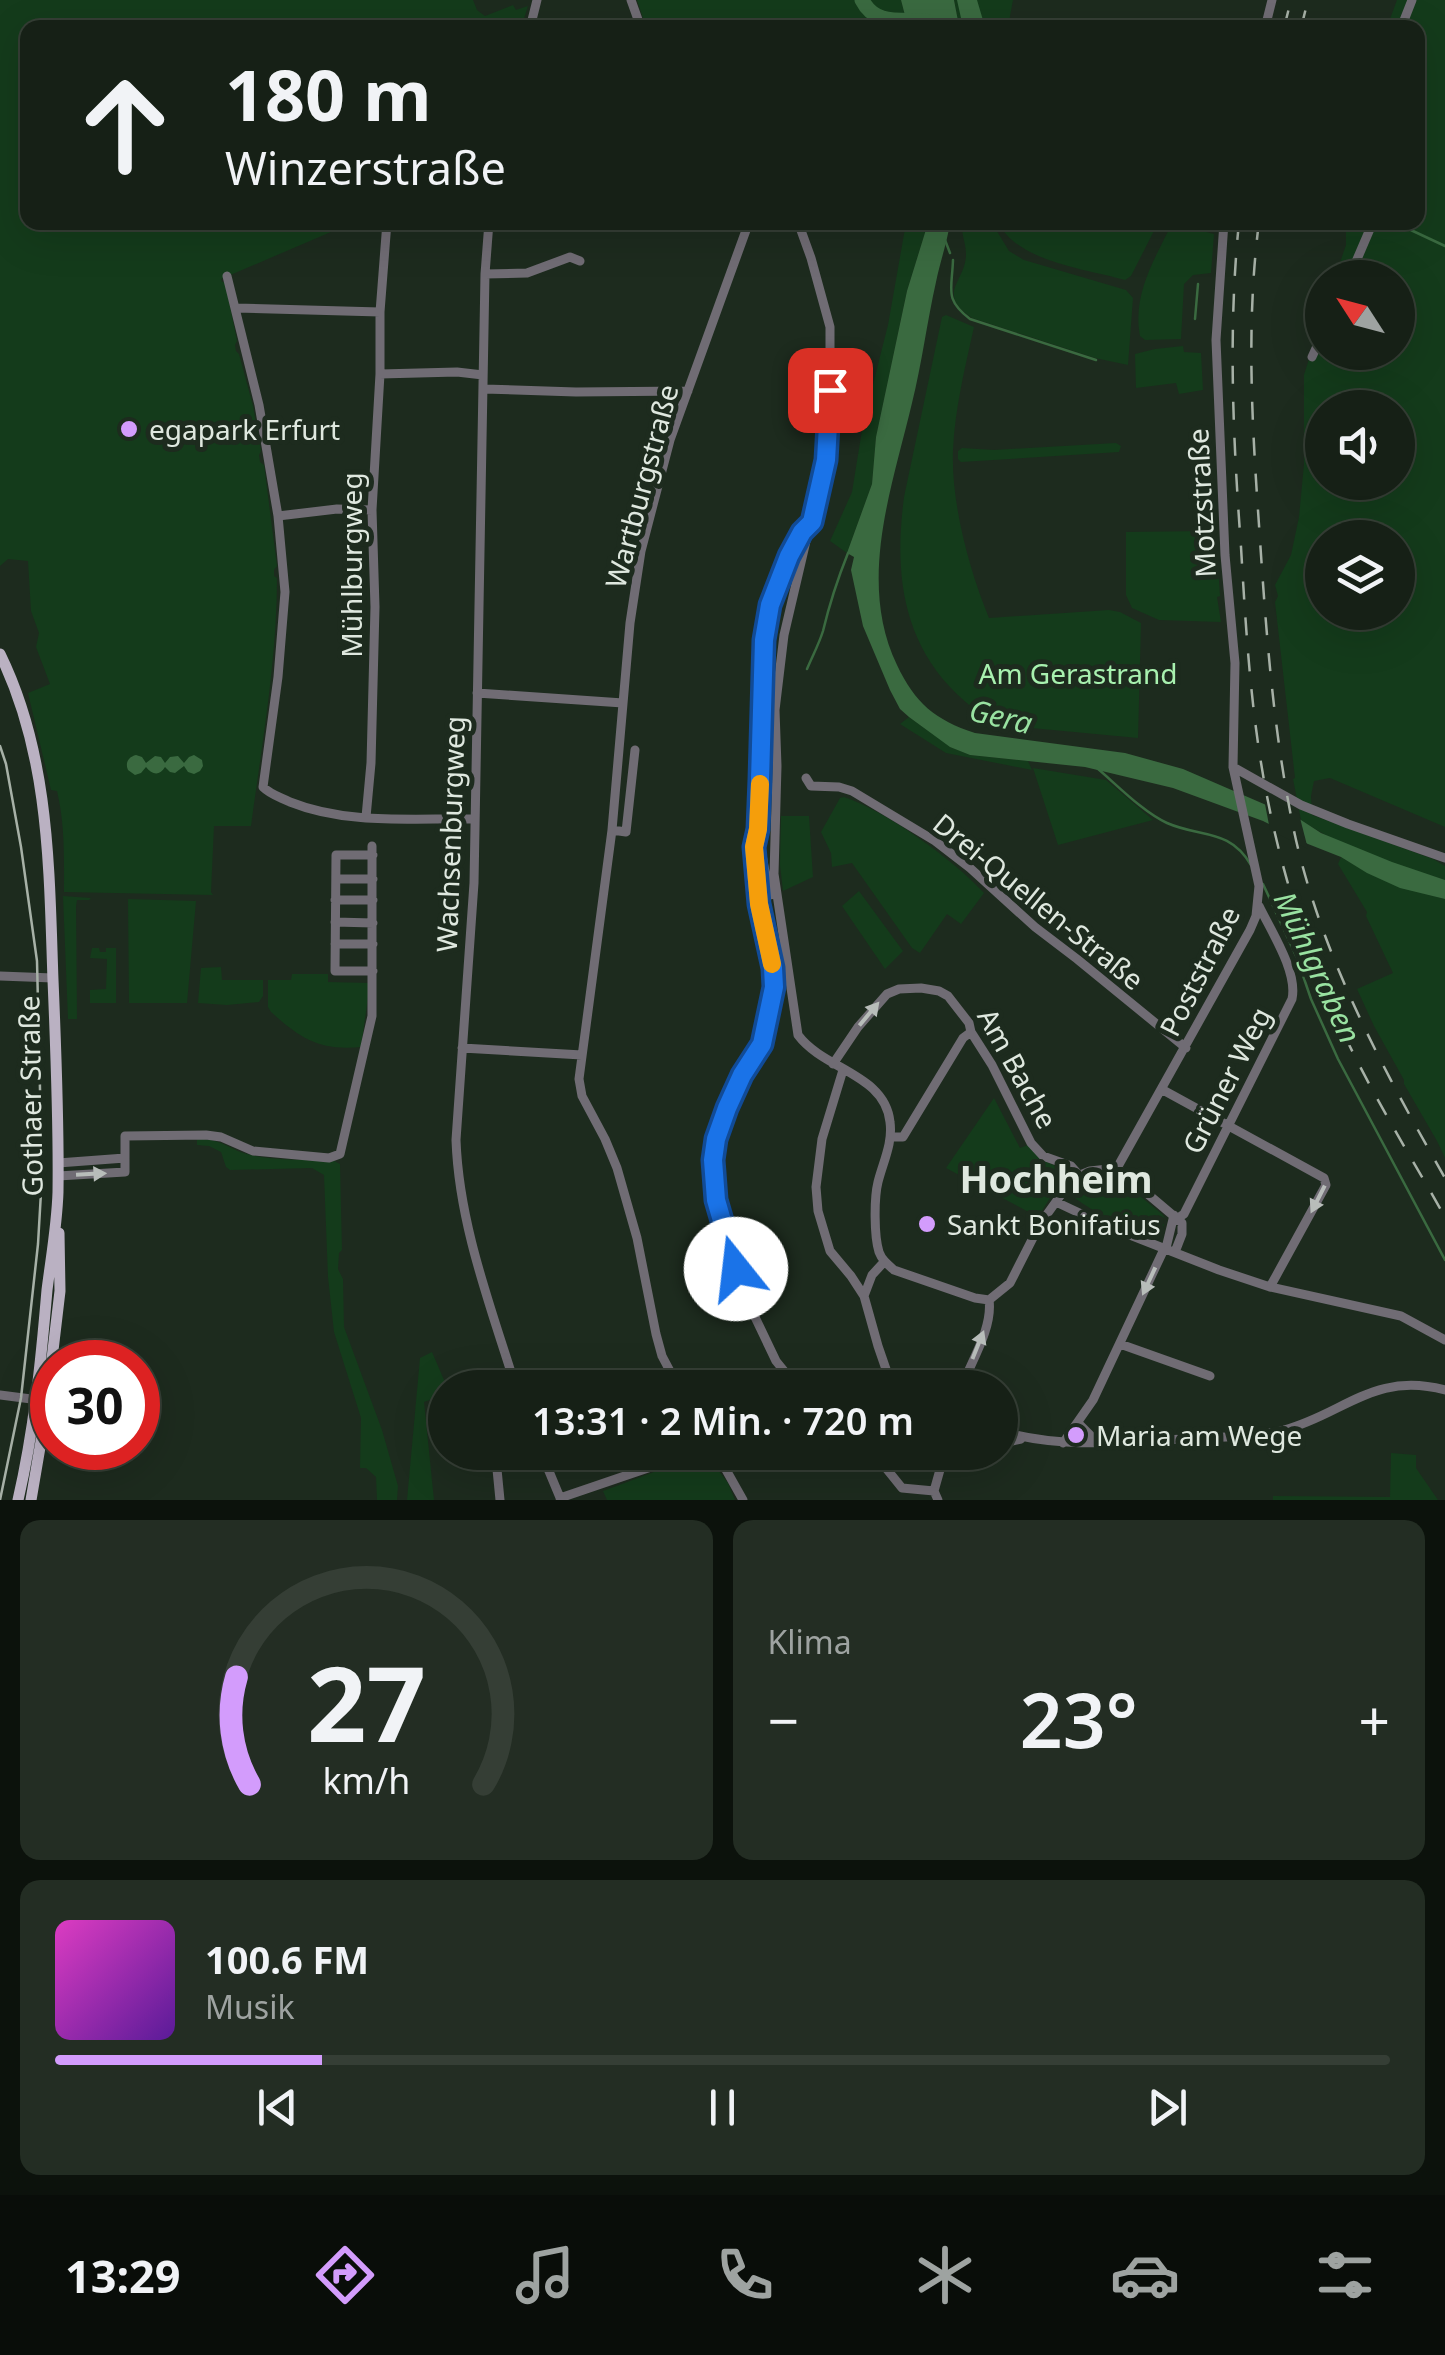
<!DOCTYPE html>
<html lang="de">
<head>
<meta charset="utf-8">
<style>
	:root { --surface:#162016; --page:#232d23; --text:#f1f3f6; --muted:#9ea3a1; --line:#353e35; --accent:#d39cfc }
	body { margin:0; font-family:"Noto Sans",sans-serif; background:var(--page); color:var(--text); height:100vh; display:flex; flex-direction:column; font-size:38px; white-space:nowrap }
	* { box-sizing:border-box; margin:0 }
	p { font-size:32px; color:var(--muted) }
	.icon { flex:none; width:55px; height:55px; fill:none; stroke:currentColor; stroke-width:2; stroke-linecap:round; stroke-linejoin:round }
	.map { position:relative; height:1500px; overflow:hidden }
	.side { display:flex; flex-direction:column; gap:20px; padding:20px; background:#0c120c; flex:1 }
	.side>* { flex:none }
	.banner { position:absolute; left:20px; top:20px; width:1405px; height:210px; border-radius:20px; box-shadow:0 10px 40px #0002,0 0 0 2px var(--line); background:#162016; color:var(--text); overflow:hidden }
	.needle { width:65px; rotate:306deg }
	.tools { position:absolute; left:1305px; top:260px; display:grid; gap:20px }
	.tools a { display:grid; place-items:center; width:110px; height:110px; border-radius:50%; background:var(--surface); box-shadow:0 10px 40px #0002,0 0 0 2px var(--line); font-size:50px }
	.speed { position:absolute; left:30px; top:1340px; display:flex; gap:20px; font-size:50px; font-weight:700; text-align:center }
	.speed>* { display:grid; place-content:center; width:130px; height:130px; border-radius:50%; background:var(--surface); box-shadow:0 10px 40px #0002,0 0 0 2px var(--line); line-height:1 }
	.speed .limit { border:15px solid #d22; background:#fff; color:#111 }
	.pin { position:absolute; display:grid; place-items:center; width:85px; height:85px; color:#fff; margin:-42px; border-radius:20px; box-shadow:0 5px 15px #0006 }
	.me { position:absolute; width:110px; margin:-55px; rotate:344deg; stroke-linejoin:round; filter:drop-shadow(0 0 8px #0008) }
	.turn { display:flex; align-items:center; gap:35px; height:210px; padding:0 40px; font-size:45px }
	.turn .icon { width:130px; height:130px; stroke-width:2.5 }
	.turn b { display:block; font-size:70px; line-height:85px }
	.big { font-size:75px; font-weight:600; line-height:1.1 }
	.side .tile { flex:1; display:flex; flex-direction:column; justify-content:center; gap:15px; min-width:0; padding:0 35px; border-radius:20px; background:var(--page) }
	.side .dial { align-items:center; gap:0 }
	.dial svg { height:260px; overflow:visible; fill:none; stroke:var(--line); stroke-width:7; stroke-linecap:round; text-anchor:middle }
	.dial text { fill:var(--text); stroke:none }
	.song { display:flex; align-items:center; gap:30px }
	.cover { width:120px; height:120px; border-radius:15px; background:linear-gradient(135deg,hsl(310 70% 55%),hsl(270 70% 35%)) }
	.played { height:10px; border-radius:5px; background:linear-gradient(90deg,var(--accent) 20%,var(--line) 20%) }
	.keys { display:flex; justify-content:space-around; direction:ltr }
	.heat { display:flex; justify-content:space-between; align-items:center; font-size:55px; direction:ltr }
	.side .tiles { flex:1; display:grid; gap:20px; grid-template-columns:1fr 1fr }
	.tile:last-child { grid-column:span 2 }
	.trip { position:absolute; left:428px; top:1370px; width:590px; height:100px; border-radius:50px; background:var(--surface); box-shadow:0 10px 40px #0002,0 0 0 2px var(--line); font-weight:600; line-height:100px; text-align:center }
	.tabs { display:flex; height:160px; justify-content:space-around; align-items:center; background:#090d09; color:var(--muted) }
	.tabs .icon { width:70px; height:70px }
	.tabs .active { color:var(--accent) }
	.tabs b { font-size:45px; color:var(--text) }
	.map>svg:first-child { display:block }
</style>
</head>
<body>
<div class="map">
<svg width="1445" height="1500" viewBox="0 0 1445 1500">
	<rect width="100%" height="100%" fill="#1d2b1e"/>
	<!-- green -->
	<path fill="#143b1b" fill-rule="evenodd" d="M 0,0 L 473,0 L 477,10 L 485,16 L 513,5 L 516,10 L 528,6 L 521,28 L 28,28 L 28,222 L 352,223 L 221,279 L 222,282 L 225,282 L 237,341 L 235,345 L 236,351 L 239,354 L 253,406 L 261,451 L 259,455 L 260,462 L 264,465 L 277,566 L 274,570 L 274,576 L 277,578 C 277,661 262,743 251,826 L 214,826 L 211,892 L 213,895 L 64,892 C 64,858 65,824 57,791 L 51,790 L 28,693 L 50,684 L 36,647 L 39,633 L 31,611 L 28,561 L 8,559 L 0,566 Z
		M 637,0 L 901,0 L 908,27 L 846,27 L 841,21 L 805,28 L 646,27 Z
		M 954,0 L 1013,0 L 1008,27 L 956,27 L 959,26 Z
		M 1397,0 L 1445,0 L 1445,827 L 1330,778 L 1314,781 L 1311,796 L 1312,815 L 1433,859 L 1445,866 L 1445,880 C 1396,864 1343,849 1301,820 L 1293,779 L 1295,778 L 1275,602 L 1278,596 L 1275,585 L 1291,555 L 1299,517 L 1304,464 L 1304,375 L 1322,317 L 1322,352 L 1398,352 L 1398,278 L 1335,277 L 1346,245 L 1346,223 L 1418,222 L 1418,28 L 1387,27 ZM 1322,408 L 1398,408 L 1398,482 L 1322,482 ZM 1322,538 L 1398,538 L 1398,612 L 1322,612 Z
		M 906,223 L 928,223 L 907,291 L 876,437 L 872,484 L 847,553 L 830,541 L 852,492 L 863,424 L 888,325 Z
		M 962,223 L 992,223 L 1009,251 L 1024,260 L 1126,290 L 1133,298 L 1128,365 L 1095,358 L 972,318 C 935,293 966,282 966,254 C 966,243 961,234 962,223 Z
		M 998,223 L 1158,223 L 1131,276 L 1125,280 C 1086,269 1019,262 998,223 Z
		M 1172,223 L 1214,234 L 1211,273 L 1193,275 L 1184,284 L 1181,339 L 1145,340 L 1140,336 C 1132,294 1155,259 1172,223 Z
		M 946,315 L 974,327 C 965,368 955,408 953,450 C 951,503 969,569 989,618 L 1109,610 L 1120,612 L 1141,623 L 1138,738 L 1021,727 C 989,722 971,709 949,686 C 900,632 895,566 904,497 L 942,317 Z
		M 1183,346 L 1184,352 L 1201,353 L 1203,390 L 1179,394 L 1176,383 L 1136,388 L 1135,354 L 1155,349 Z
		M 1116,443 L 1121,446 L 1119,452 L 961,462 L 958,459 L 958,451 L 962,448 L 994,450 Z
		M 1210,531 L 1211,535 L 1216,535 L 1220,596 L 1217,597 L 1221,622 L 1159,620 L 1132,608 L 1126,595 L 1126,532 Z
		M 909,717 L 951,747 L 970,755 L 1028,761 L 1032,770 L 946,753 L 900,724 Z
		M 1033,768 L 1106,780 L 1153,820 L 1058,845 Z
		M 844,797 C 886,811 954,860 984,893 L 961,924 L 947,914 L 920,953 L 912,948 L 852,863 L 832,867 L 831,853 L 821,832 L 840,798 Z
		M 781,816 L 809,816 L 813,877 L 783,891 L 780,865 Z
		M 1341,857 C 1379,880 1402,888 1445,899 L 1445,1158 L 1437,1141 L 1404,1084 L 1404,1080 L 1374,1026 L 1357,989 L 1393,973 L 1366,916 L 1367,912 L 1338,864 Z
		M 859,891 L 903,951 L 885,969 L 842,906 Z
		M 63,896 L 91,898 L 89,900 L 77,900 L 76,906 L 77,1019 L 68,1019 Z
		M 128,899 L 196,901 L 187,1003 L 129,1003 Z
		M 92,948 L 99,948 L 100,952 L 106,952 L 106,948 L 116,948 L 116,1003 L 90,1003 L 90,990 L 106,989 L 107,959 L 90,958 Z
		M 221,967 L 222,980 L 263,980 L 263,996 L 259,1002 L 227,1005 L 198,1003 L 201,968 Z
		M 292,974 L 328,974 L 328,982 L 370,983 L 361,1047 C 320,1051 301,1039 271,1012 L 268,1007 L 268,980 L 291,980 Z
		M 994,1098 L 1020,1148 L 1028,1145 L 1042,1160 L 1067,1171 L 1038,1217 L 946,1168 Z
		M 197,1139 C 225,1139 228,1150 251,1155 C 278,1161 307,1159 334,1161 L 340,1164 L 342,1250 L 339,1253 L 338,1269 L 343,1279 L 344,1327 L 382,1430 L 398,1486 L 397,1500 L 377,1500 L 376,1477 L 366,1468 L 360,1468 L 361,1418 L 334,1332 L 328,1277 L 324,1175 L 312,1168 L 230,1170 L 226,1167 L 221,1152 L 209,1146 L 197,1145 Z
		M 1103,1177 L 1119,1179 L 1162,1214 L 1165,1218 L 1158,1215 L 1156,1220 L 1164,1224 L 1162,1231 L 1157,1232 L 1155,1237 C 1125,1227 1097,1215 1072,1196 L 1071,1191 L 1076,1184 Z
		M 432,1352 L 447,1387 L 445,1394 L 424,1402 L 434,1500 L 407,1500 L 420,1358 Z
		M 705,1453 L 728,1483 L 735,1500 L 607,1500 L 603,1491 Z
		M 1391,1453 L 1416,1455 L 1416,1468 L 1438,1500 L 1273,1500 L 1273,1496 L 1390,1497 Z"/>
	<!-- water -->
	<path fill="#3a6a40" d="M 901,0 L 954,0 L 959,26 L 908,27 Z
		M 957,0 L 977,0 L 985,27 L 963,27 Z
		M 928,223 L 950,223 C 947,243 940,262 936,282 C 927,322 922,363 912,403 C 892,488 857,581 897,665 C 915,703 935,720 975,733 L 1125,753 L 1183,769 L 1301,820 L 1321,833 L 1392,862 L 1445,880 L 1445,899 L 1400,888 L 1367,873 L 1341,857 L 1308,844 L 1263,821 L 1173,788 L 1085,767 L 970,755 L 950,747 L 909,717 L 900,709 L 890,690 L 863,626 L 851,570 L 854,557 L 847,553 L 872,484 L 876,437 L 907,291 Z
		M 136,755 L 142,757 L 146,763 L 155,756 L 161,757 L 165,763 L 170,757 L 178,756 L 184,763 L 189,757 L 194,755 L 202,760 L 203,766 L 200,771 L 194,774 L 188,772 L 184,766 L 175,773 L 170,772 L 165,767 C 160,776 152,775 146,767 L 141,773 L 135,775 L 128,770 C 125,763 128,757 136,755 Z"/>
	<!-- pier -->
	<path fill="#1d2b1e" d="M 1264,799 L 1299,814 L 1308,849 L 1270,830 Z"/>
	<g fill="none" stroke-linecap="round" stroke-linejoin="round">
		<!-- stream -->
		<path stroke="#3a6a40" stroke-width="2.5" d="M 1398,224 L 1445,246
			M 945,240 L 950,253
			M 953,260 C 952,290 944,299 970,319 L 1096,360
			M 1195,319 L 1198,284
			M 807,669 C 812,657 819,644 823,631 C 829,606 838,578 848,553
			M 1097,768 C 1117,785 1143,812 1167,823 C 1201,838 1229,828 1251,865
			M 1263,884 L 1297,958 L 1311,999 L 1338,1059 L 1445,1260"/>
		<!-- river -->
		<path stroke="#3a6a40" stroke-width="15" d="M 862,0 C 875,26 900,19 926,21"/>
		<!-- minor -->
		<path stroke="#706c74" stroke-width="9" d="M 631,0 L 641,28
			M 530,28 L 537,0
			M 1265,28 L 1272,0
			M 1401,28 L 1412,0
			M 489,222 L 485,274 L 474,883 L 456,1140 C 459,1225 491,1307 516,1388
			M 798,222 L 811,258 L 830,327 L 830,390 L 825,460 L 784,635 L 775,710 L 777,766 L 774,874 L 798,1035 C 824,1070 885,1074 890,1122 C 893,1143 883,1162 878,1182 C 874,1198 874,1236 879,1252 C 882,1260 887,1264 894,1270 L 975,1298 L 989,1300 L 1010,1283 L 1040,1224 L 1073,1178 L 1090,1171 L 1117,1168 L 1182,1223 L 1182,1234 L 1175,1252
			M 485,274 L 527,273 L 570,257 L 580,261
			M 227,276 L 259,405 L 278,516 L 285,592 L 278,677 L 263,787 C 271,795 280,797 290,802 C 347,825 413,818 475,819
			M 1349,278 L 1373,222
			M 236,308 L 380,312
			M 1312,357 L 1322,335
			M 380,374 L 457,372 L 483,375
			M 484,389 L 576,392 L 688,391
			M 278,516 L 337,509 L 372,510
			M 477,693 L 623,703
			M 1233,767 L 1301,805 L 1348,824 L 1445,858
			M 806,778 L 811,786 L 839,787 L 852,791 L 935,841 L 970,868 L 1035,927 L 1077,959 L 1186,1048
			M 366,817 L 371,763 L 375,607 L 372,510 L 380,374 L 380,312 L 387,222
			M 612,830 L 626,832 L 635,750
			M 759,837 L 769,895 L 776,894
			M 373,855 L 336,855 L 335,971 L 373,971
			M 336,879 L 373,879
			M 335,900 L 373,900
			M 335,922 L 373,923
			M 335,944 L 373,944
			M 0,976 L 53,978
			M 462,1048 L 582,1055
			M 833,1064 L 858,1027 L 887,994 L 899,989 L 921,988 L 939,991 L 948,996 L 969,1023 L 971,1032 L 992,1065 L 1031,1143 L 1043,1156 L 1071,1166 L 1078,1174
			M 843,1070 L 822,1139 L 816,1187 L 818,1211 L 830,1251 L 851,1276 L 864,1296 L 878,1346 L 888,1375 L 895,1388
			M 1163,1090 L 1324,1178 L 1326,1185 L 1270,1287
			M 891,1137 L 903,1137 L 963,1038 L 971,1032
			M 58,1163 L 125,1158
			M 1117,1168 L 1250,930 L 1256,916 L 1259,886 L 1233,767 L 1235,663 L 1225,555 L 1216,340 L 1224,222
			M 58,1176 L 125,1172 L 125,1136 L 206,1135 L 221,1137 L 253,1151 L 329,1158 L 340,1154 L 372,1016 L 372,846
			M 1056,1202 L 1107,1226 L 1219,1270 L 1270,1287 L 1401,1316 L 1445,1340
			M 1178,1218 L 1184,1214 L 1292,999 C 1298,972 1271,931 1259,906
			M 1166,1248 L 1174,1215
			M 864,1296 L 872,1275 L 884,1262
			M 1120,1344 L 1210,1376
			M 679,1388 L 662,1356 L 656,1334 L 637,1238 L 617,1168 L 605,1139 L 582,1096 L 579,1079 L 612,830 L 630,623 L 641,551 L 670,440 L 749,222
			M 798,1388 L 776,1361 L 744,1294 L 716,1200 L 713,1180 L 713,1160 L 716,1139 L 727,1109 L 742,1075 L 762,1044 L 773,987 L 773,968 L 759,904 L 754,847 L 758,829 L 760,780 L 764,640 L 770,605 L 789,556 L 802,532 L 808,525
			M 961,1388 C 971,1362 993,1328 989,1300
			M 0,1395 L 39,1400
			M 1078,1423 L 1097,1442
			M 1000,1431 C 1060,1449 1123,1442 1184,1439 C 1218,1437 1251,1438 1284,1430 C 1344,1414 1374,1371 1445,1390
			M 1063,1443 L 1093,1400 L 1165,1247
			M 1000,1444 L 1021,1439
			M 489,1452 L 496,1459 L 500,1500
			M 541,1452 L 561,1500
			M 716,1452 L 743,1500
			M 873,1452 L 902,1488 L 934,1491
			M 943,1459 L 960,1459 L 973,1452
			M 560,1498 L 695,1452
			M 938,1500 L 934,1491 L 945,1452"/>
		<!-- major -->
		<path stroke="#bab1c2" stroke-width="11" d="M 0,654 C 50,756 49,869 53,980 C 56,1051 59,1122 58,1192 C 57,1225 51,1258 47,1290 C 41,1361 34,1431 18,1500
			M 31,1500 L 45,1418 L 60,1291 L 59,1233"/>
		<!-- tram -->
		<path stroke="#a7b1a7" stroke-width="2.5" d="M 0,746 L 6,764 L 21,847 L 37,961 L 42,1175 L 38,1244 L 21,1398 L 0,1500"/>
		<!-- rail -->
		<path stroke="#a7b1a7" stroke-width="2.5" stroke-dasharray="18 18" stroke-linecap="butt" d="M 1284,28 L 1291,0
			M 1301,28 L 1308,0
			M 1239,222 C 1228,331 1233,438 1241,547 C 1245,615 1249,683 1259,750 C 1271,830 1292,908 1322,983 C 1354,1066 1402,1141 1445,1217
			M 1259,222 C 1246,323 1252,424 1259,525 C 1266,630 1273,736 1296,840 C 1324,961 1384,1071 1445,1178"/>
	</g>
	<!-- one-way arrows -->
	<defs><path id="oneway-solid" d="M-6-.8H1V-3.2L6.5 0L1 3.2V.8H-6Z" transform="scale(2.5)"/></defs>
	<g fill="#b8bdba">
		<use href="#oneway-solid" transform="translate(869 1014) rotate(-50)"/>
		<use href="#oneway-solid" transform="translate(91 1174) rotate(-3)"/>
		<use href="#oneway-solid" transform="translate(1318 1199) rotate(117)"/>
		<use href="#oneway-solid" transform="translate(1149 1281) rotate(115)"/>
		<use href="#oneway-solid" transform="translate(978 1345) rotate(-68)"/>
	</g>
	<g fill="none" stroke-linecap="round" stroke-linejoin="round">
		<!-- route casing -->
		<g stroke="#114b97" stroke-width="25">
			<path id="route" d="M 736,1269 L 716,1200 L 713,1160 L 716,1139 L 727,1108 L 742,1075 L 762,1044 L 774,987 L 773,968 L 759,904 L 754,847 L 758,829 L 760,780 L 764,640 L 770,605 L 789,556 L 802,532 L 812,522 L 826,460 L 830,390"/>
		</g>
		<!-- route -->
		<use href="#route" stroke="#1a73e8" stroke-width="18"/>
		<!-- slow -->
		<path stroke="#f59e0b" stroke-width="18" d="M 760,784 L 758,829 L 754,847 L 759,904 L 772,964"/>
	</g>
	<!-- markers -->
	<g fill="#d39cfc" stroke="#1d2b1e" stroke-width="4">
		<circle cx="129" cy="429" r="10"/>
		<circle cx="927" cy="1224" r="10"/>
		<circle cx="1076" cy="1435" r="10"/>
	</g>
	<g text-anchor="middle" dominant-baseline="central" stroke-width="10" stroke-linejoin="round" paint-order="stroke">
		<!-- poi labels -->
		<g font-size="28" fill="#dfe8df" stroke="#1d2b1e" text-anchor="start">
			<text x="149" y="429">egapark Erfurt</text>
			<text x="947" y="1224">Sankt Bonifatius</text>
			<text x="1096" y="1435">Maria am Wege</text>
		</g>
		<!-- street labels -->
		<g font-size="28" fill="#dfe8df" stroke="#1d2b1e">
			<text transform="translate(641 486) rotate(-75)">Wartburgstraße</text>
			<text transform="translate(1201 503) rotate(-93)">Motzstraße</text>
			<text transform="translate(351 565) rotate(-90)">Mühlburgweg</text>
			<text transform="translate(450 834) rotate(-88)">Wachsenburgweg</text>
			<text transform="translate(1039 901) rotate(39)">Drei-Quellen-Straße</text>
			<text transform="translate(1199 971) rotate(-63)">Poststraße</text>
			<text transform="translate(1018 1068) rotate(61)">Am Bache</text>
			<text transform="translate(1226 1080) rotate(-63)">Grüner Weg</text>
			<text transform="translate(30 1096) rotate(-91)">Gothaer Straße</text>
		</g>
		<!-- park labels -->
		<g font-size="28" fill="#a8f1af" stroke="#1d2b1e">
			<text x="1078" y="673">Am Gerastrand</text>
		</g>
		<!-- water labels -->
		<g font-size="30" font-style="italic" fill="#99e2a1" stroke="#1d2b1e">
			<text transform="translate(1001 716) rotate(13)">Gera</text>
			<text transform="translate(1318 967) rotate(65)">Mühlgraben</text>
		</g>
		<!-- district labels -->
		<g font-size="38" font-weight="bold" fill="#dfe8df" stroke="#1d2b1e">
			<text x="1056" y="1178">Hochheim</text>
		</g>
	</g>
</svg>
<div class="tools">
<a><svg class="needle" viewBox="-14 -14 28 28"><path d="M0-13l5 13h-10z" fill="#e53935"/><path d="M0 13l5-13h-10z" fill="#9ea3a1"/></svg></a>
<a><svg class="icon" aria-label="sound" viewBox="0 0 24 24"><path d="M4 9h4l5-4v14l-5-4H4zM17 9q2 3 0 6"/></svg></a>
<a><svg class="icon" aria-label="layers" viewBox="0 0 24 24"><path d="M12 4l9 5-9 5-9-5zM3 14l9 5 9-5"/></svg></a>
</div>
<div class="speed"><div class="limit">30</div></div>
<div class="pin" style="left:830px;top:390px;background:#d93025"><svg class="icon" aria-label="arrive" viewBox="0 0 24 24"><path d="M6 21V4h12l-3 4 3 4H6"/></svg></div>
<svg class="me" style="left:736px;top:1269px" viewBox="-20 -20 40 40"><circle r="19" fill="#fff"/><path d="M0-13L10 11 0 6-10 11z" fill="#1a73e8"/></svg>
<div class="trip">13:31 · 2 Min. · 720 m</div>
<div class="banner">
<div class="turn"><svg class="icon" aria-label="ahead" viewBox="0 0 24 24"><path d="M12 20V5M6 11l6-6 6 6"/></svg><div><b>180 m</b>Winzerstraße</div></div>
</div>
</div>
<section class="side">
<div class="tiles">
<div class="tile dial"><svg viewBox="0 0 100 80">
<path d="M14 69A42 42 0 1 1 86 69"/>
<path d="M14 69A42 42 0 0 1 10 36" stroke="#d39cfc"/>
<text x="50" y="56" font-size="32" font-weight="700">27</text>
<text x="50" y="72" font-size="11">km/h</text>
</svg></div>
<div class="tile"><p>Klima</p>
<div class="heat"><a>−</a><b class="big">23°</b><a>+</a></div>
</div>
<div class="tile">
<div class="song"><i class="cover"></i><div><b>100.6 FM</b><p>Musik</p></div></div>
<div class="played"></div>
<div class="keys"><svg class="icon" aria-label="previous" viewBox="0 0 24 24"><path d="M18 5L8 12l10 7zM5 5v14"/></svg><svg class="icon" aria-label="pause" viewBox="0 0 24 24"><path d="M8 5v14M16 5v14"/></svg><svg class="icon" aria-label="next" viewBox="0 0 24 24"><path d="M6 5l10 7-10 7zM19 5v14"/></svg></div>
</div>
</div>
</section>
<nav class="tabs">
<b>13:29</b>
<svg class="icon active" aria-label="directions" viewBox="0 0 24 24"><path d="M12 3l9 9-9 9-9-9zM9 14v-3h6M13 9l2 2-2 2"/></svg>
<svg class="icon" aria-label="music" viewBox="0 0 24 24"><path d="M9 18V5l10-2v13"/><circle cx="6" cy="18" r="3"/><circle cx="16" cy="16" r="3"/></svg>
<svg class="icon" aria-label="phone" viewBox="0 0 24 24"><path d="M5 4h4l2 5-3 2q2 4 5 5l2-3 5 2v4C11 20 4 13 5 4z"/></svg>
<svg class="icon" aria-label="climate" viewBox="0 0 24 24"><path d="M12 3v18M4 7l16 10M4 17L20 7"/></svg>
<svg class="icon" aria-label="car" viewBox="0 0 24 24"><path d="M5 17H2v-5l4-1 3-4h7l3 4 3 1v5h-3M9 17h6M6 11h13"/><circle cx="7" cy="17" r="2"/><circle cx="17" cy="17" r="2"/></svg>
<svg class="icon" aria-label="filters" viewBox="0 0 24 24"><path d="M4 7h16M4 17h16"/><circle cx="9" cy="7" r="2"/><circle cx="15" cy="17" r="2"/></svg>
</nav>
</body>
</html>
